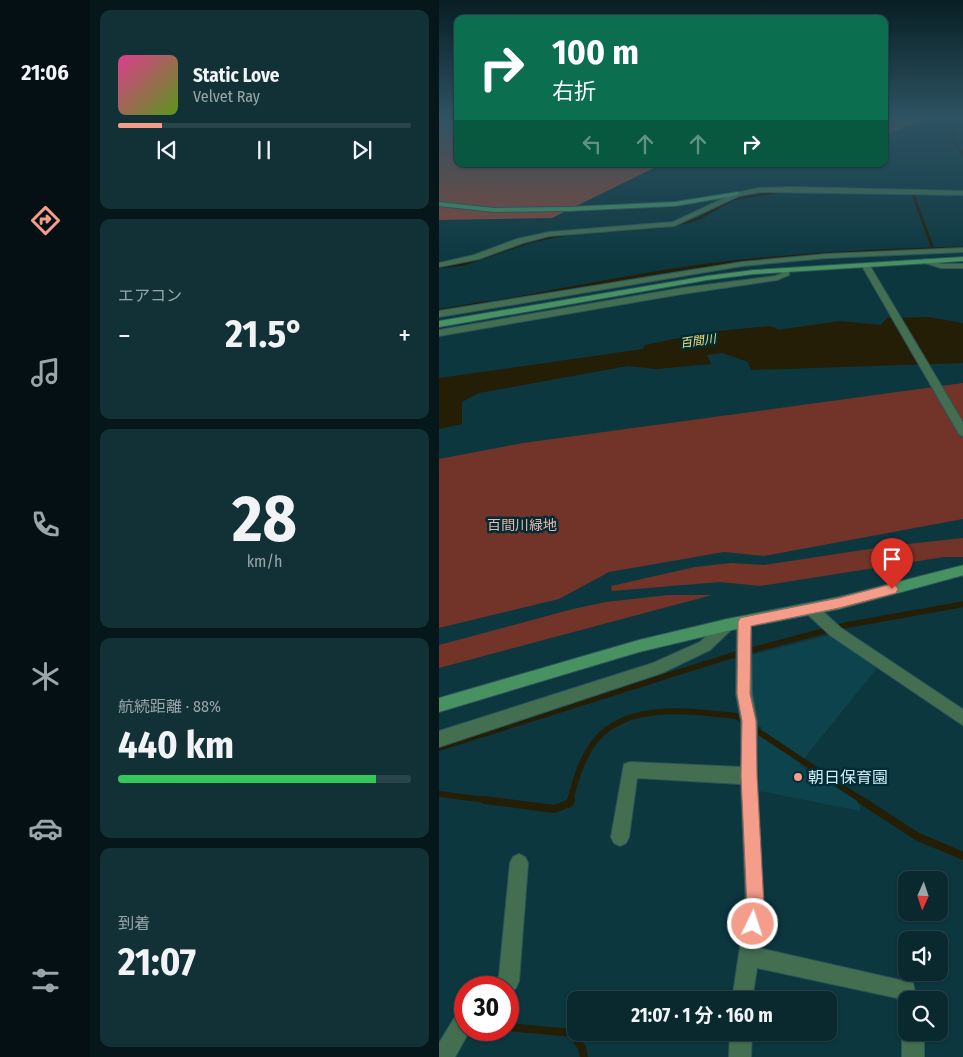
<!DOCTYPE html>
<html lang="ja">
<head>
<meta charset="utf-8">
<style>
	:root { --surface:#09292f; --page:#123137; --text:#f1f3f6; --muted:#99a6aa; --line:#29454b; --accent:#f49d8b }
	body { margin:0; font-family:"Fira Sans Condensed","Noto Sans JP",sans-serif; background:var(--page); color:var(--text); height:100vh; display:flex; flex-direction:column; font-size:19px; white-space:nowrap }
	* { box-sizing:border-box; margin:0 }
	p { font-size:16px; color:var(--muted) }
	.icon { flex:none; width:28px; height:28px; fill:none; stroke:currentColor; stroke-width:2; stroke-linecap:round; stroke-linejoin:round }
	.map { position:relative; flex:1; overflow:hidden }
	.panel { display:flex; flex-direction:column; gap:10px; padding:10px; background:#05171a; width:349px }
	.panel>* { flex:none }
	.top-card { position:absolute; left:15px; top:15px; width:434px; height:152px; border-radius:10px; box-shadow:0 1px 4px #0004,0 0 0 1px var(--line); background:#0b6e4f; color:#fff; overflow:hidden }
	.needle { width:32px; rotate:183deg }
	.buttons { position:absolute; left:459px; top:871px; display:grid; gap:10px }
	.buttons a { display:grid; place-items:center; width:50px; height:50px; border-radius:10px; background:var(--surface); box-shadow:0 1px 4px #0004,0 0 0 1px var(--line); font-size:25px }
	.speed { position:absolute; left:15px; top:976px; display:flex; gap:10px; font-size:25px; font-weight:700; text-align:center }
	.speed>* { display:grid; place-content:center; width:65px; height:65px; border-radius:50%; background:var(--surface); box-shadow:0 1px 4px #0004,0 0 0 1px var(--line); line-height:1 }
	.speed .limit { border:8px solid #d22; background:#fff; color:#111 }
	.pin { position:absolute; display:grid; place-items:center; width:42px; height:42px; color:#fff; margin:-51px -21px; border-radius:50% 50% 50% 0; rotate:-45deg; box-shadow:0 0 5px #0007 }
	.pin .icon { rotate:45deg }
	.me { position:absolute; width:55px; margin:-28px; rotate:4deg; stroke-linejoin:round; filter:drop-shadow(0 0 4px #0008) }
	.turn { display:flex; align-items:center; gap:18px; height:105px; padding:0 15px; font-size:22px }
	.turn .icon { width:65px; height:65px; stroke-width:2.5 }
	.turn b { display:block; font-size:35px; line-height:42px }
	.lanes { display:flex; align-items:center; height:48px; padding:0 15px; background:#0003; justify-content:center; gap:25px; direction:ltr }
	.lanes .off { opacity:.35 }
	.big { font-size:38px; font-weight:700; line-height:1.1 }
	.panel .tile { flex:1; display:flex; flex-direction:column; justify-content:center; gap:8px; min-width:0; padding:0 18px; border-radius:10px; background:var(--page) }
	.panel .dial { align-items:center; gap:0 }
	.dial b { font-size:65px; line-height:1 }
	.song { display:flex; align-items:center; gap:15px }
	.cover { width:60px; height:60px; border-radius:8px; background:linear-gradient(135deg,hsl(330 70% 55%),hsl(90 70% 35%)) }
	.played { height:5px; border-radius:2px; background:linear-gradient(90deg,var(--accent) 15%,var(--line) 15%) }
	.keys { display:flex; justify-content:space-around; direction:ltr }
	.heat { display:flex; justify-content:space-between; align-items:center; font-size:28px; direction:ltr }
	.charge { height:8px; border-radius:4px; background:linear-gradient(90deg,#34c759 88%,var(--line) 0) }
	.trip { position:absolute; left:128px; top:991px; width:270px; height:50px; border-radius:10px; background:var(--surface); box-shadow:0 1px 4px #0004,0 0 0 1px var(--line); font-weight:700; line-height:50px; text-align:center }
	main { display:flex; flex:1; min-height:0 }
	.menu { display:flex; flex-direction:column; width:90px; justify-content:space-around; align-items:center; background:#041013; color:var(--muted) }
	.menu .icon { width:35px; height:35px }
	.menu .selected { color:var(--accent) }
	.menu b { font-size:22px; color:var(--text) }
	.map>svg:first-child { display:block }
</style>
</head>
<body>
<main>
<nav class="menu">
<b>21:06</b>
<svg class="icon selected" aria-label="directions" viewBox="0 0 24 24"><path d="M12 3l9 9-9 9-9-9zM9 14v-3h6M13 9l2 2-2 2"/></svg>
<svg class="icon" aria-label="music" viewBox="0 0 24 24"><path d="M9 18V5l10-2v13"/><circle cx="6" cy="18" r="3"/><circle cx="16" cy="16" r="3"/></svg>
<svg class="icon" aria-label="phone" viewBox="0 0 24 24"><path d="M5 4h4l2 5-3 2q2 4 5 5l2-3 5 2v4C11 20 4 13 5 4z"/></svg>
<svg class="icon" aria-label="climate" viewBox="0 0 24 24"><path d="M12 3v18M4 7l16 10M4 17L20 7"/></svg>
<svg class="icon" aria-label="car" viewBox="0 0 24 24"><path d="M5 17H2v-5l4-1 3-4h7l3 4 3 1v5h-3M9 17h6M6 11h13"/><circle cx="7" cy="17" r="2"/><circle cx="17" cy="17" r="2"/></svg>
<svg class="icon" aria-label="filters" viewBox="0 0 24 24"><path d="M4 7h16M4 17h16"/><circle cx="9" cy="7" r="2"/><circle cx="15" cy="17" r="2"/></svg>
</nav>
<section class="panel">
<div class="tile">
<div class="song"><i class="cover"></i><div><b>Static Love</b><p>Velvet Ray</p></div></div>
<div class="played"></div>
<div class="keys"><svg class="icon" aria-label="previous" viewBox="0 0 24 24"><path d="M18 5L8 12l10 7zM5 5v14"/></svg><svg class="icon" aria-label="pause" viewBox="0 0 24 24"><path d="M8 5v14M16 5v14"/></svg><svg class="icon" aria-label="next" viewBox="0 0 24 24"><path d="M6 5l10 7-10 7zM19 5v14"/></svg></div>
</div>
<div class="tile"><p>エアコン</p>
<div class="heat"><a>−</a><b class="big">21.5°</b><a>+</a></div>
</div>
<div class="tile dial"><b>28</b><p>km/h</p></div>
<div class="tile"><p>航続距離 · 88%</p><b class="big">440 km</b><div class="charge"></div></div>
<div class="tile"><p>到着</p><b class="big">21:07</b></div>
</section>
<div class="map">
<svg width="525" height="1057" viewBox="0 0 525 1057">
	<rect width="100%" height="100%" fill="#0c373f"/>
	<!-- built -->
	<path fill="#0c434d" d="M 391,635 L 438,668 L 360,765 L 420,802 L 421,811 L 320,791 L 319,737 L 323,728 L 315,722 L 313,655 Z"/>
	<!-- green -->
	<path fill="#723428" d="M 524,383 L 524,519 L 325,556 L 285,552 L 170,572 L 120,599 L 0,628 L 0,459 L 84,443 Z
		M 524,538 L 524,557 L 505,557 L 321,586 L 281,582 L 173,591 L 172,586 L 256,567 L 292,563 L 325,565 L 450,546 Z
		M 229,595 L 273,595 L 0,668 L 0,645 L 134,609 L 167,602 Z"/>
	<!-- forest -->
	<path fill="#894638" d="M 0,118 L 19,118 L 19,164 L 223,164 L 113,218 L 0,220 Z
		M 445,118 L 487,118 L 445,136 Z"/>
	<!-- water -->
	<path fill="#251e07" d="M 489,317 L 524,323 L 524,363 L 312,370 L 309,362 L 283,353 L 268,355 L 272,364 L 218,369 L 189,366 L 40,393 L 23,402 L 23,424 L 0,429 L 0,378 L 401,321 L 442,325 L 448,318 Z"/>
	<g fill="none" stroke-linecap="round" stroke-linejoin="round">
		<!-- stream-far4 -->
		<path stroke="#251e07" stroke-width="2.5" d="M 517,118 L 514,140 L 525,155
			M 291,201 L 295,199 L 341,192
			M 477,201 L 474,194 L 479,194"/>
		<!-- stream-far3 -->
		<path stroke="#251e07" stroke-width="3" d="M 476,200 L 494,249
			M 229,226 L 259,219 L 293,200
			M 169,231 L 221,227
			M 0,267 L 25,264 L 93,241 L 128,234
			M 40,305 C 108,293 174,279 241,269 C 335,255 430,250 524,248"/>
		<!-- stream-far2 -->
		<path stroke="#251e07" stroke-width="4" d="M 0,311 L 48,303"/>
		<!-- stream-far1 -->
		<path stroke="#251e07" stroke-width="6" d="M 314,728 L 424,801
			M 0,748 L 291,656 L 408,625 L 525,604
			M 0,794 L 55,801
			M 131,801 C 136,782 141,764 151,748 C 181,700 251,711 297,716 L 305,721"/>
		<!-- stream -->
		<path stroke="#251e07" stroke-width="8" d="M 46,800 L 115,809 L 131,803 L 132,800
			M 422,800 L 479,837 L 525,856
			M 69,1027 L 133,1033 L 143,1048 L 145,1057"/>
		<!-- river -->
		<path fill="#251e07" fill-rule="evenodd" d="M 329,326 L 337,328 L 340,333 L 337,338 L 269,346 L 214,357 L 206,355 L 203,350 L 206,345 L 269,332 Z"/>
		<!-- street casing -->
		<g stroke="#2c545c" stroke-width="2">
			<path id="street" d="M 353,187 L 525,191 L 525,195 L 320,192 L 300,196 L 235,226 L 110,236 L 84,243 L 40,259 L 0,267 L 0,263 L 35,255 L 78,239 L 110,232 L 234,222 L 296,193 L 320,188 Z
				M 525,248 L 525,252 L 388,258 L 303,266 L 0,317 L 0,311 L 303,262 L 388,254 Z
				M 486,259 L 503,264 L 525,264 L 525,268 L 502,268 L 486,263 Z
				M 424,264 L 431,266 L 525,424 L 525,437 L 520,434 L 423,266 Z
				M 344,268 L 350,268 L 350,275 L 338,280 L 243,294 L 0,336 L 0,330 L 243,288 L 336,276 L 342,274 Z
				M 372,603 L 377,605 L 402,628 L 525,710 L 525,726 L 392,636 L 367,613 L 365,609 L 367,605 Z
				M 305,616 L 310,618 L 312,622 L 313,694 L 318,721 L 318,776 L 325,908 L 320,948 L 474,983 L 478,1000 L 468,1000 L 468,1010 L 461,1007 L 458,998 L 318,968 L 313,1000 L 293,1000 L 307,908 L 302,784 L 198,778 L 190,837 L 187,843 L 181,846 L 175,843 L 172,837 L 185,764 L 191,762 L 302,767 L 302,721 L 297,694 L 298,622 L 300,618 Z
				M 288,619 L 293,621 L 295,625 L 293,629 L 271,650 L 223,673 L 0,747 L 0,731 L 214,663 L 261,642 L 283,621 Z
				M 80,854 L 86,857 L 89,863 L 80,981 L 77,988 L 69,995 L 69,988 L 52,988 L 55,981 L 60,976 L 71,863 L 74,857 Z
				M 26,1009 L 26,1030 L 31,1030 L 16,1057 L 0,1057 L 0,1043 L 19,1012 Z
				M 468,1024 L 468,1032 L 485,1032 L 485,1057 L 463,1057 L 463,1032 Z
				M 291,1032 L 313,1032 L 312,1057 L 290,1057 Z"/>
		</g>
		<!-- secondary casing -->
		<g stroke="#2c545c" stroke-width="2">
			<path id="secondary" d="M 298,192 L 300,193 L 300,195 L 236,206 L 129,211 L 55,212 L 0,206 L 0,202 L 55,208 L 129,207 L 236,202 Z
				M 525,257 L 525,261 L 315,274 L 268,280 L 0,327 L 0,321 L 268,276 L 315,270 Z
				M 525,565 L 525,575 L 400,609 L 288,631 L 200,652 L 0,712 L 0,698 L 200,640 L 288,619 L 400,597 Z"/>
		</g>
		<!-- street -->
		<use href="#street" fill="#436f50" fill-rule="evenodd"/>
		<!-- secondary -->
		<use href="#secondary" fill="#489261" fill-rule="evenodd"/>
	</g>
	<!-- sky -->
	<linearGradient id="sky" x2="0" y2="1"><stop stop-color="#071e23"/><stop offset="0.44" stop-color="#2e5363"/><stop offset="1" stop-color="#2e5363" stop-opacity="0"/></linearGradient>
	<rect width="525" height="266" fill="url(#sky)"/>
	<!-- route -->
	<path fill="#f49d8b" stroke="#9f665a" d="M 453,584 L 457,586 L 459,589 L 457,593 L 400,608 L 312,626 L 311,694 L 317,721 L 318,776 L 325,908 L 320,931 L 314,933 L 308,931 L 305,924 L 308,908 L 302,776 L 303,721 L 298,694 L 299,622 L 301,618 L 305,617 L 400,598 Z"/>
	<!-- markers -->
	<circle fill="#f49d8b" stroke="#002d35" stroke-width="2" cx="359" cy="777" r="5"/>
	<g text-anchor="middle" dominant-baseline="central" stroke-width="5" stroke-linejoin="round" paint-order="stroke">
		<!-- far-water labels -->
		<g font-size="12" font-style="italic" fill="#f8da75" stroke="#002d35">
			<text transform="translate(259 341) rotate(-8)">百間川</text>
		</g>
		<!-- park labels -->
		<g font-size="14" fill="#f2b4a7" stroke="#002d35">
			<text x="83" y="525">百間川緑地</text>
		</g>
		<!-- near-poi labels -->
		<g font-size="16" fill="#d2edf3" stroke="#002d35" text-anchor="start">
			<text x="369" y="777">朝日保育園</text>
		</g>
	</g>
</svg>
<div class="buttons">
<a><svg class="needle" viewBox="-14 -14 28 28"><path d="M0-13l5 13h-10z" fill="#e53935"/><path d="M0 13l5-13h-10z" fill="#99a6aa"/></svg></a>
<a><svg class="icon" aria-label="sound" viewBox="0 0 24 24"><path d="M4 9h4l5-4v14l-5-4H4zM17 9q2 3 0 6"/></svg></a>
<a><svg class="icon" aria-label="search" viewBox="0 0 24 24"><circle cx="10" cy="10" r="6"/><path d="M15 15l6 6"/></svg></a>
</div>
<div class="speed"><div class="limit">30</div></div>
<div class="pin" style="left:453px;top:589px;background:#d93025"><svg class="icon" aria-label="arrive" viewBox="0 0 24 24"><path d="M6 21V4h12l-3 4 3 4H6"/></svg></div>
<svg class="me" style="left:314px;top:924px" viewBox="-20 -20 40 40"><circle r="17" fill="#f49d8b" stroke="#fff" stroke-width="3"/><path d="M0-11L8 9 0 5-8 9z" fill="#fff"/></svg>
<div class="trip">21:07 · 1 分 · 160 m</div>
<div class="top-card">
<div class="turn"><svg class="icon" aria-label="right" viewBox="0 0 24 24"><path d="M7 20v-9h11M14 6l5 5-5 5"/></svg><div><b>100 m</b>右折</div></div>
<div class="lanes"><svg class="icon off" aria-label="left" viewBox="0 0 24 24"><path d="M17 20v-9H6M10 6l-5 5 5 5"/></svg><svg class="icon off" aria-label="ahead" viewBox="0 0 24 24"><path d="M12 20V5M6 11l6-6 6 6"/></svg><svg class="icon off" aria-label="ahead" viewBox="0 0 24 24"><path d="M12 20V5M6 11l6-6 6 6"/></svg><svg class="icon" aria-label="right" viewBox="0 0 24 24"><path d="M7 20v-9h11M14 6l5 5-5 5"/></svg></div>
</div>
</div>
</main>
</body>
</html>
